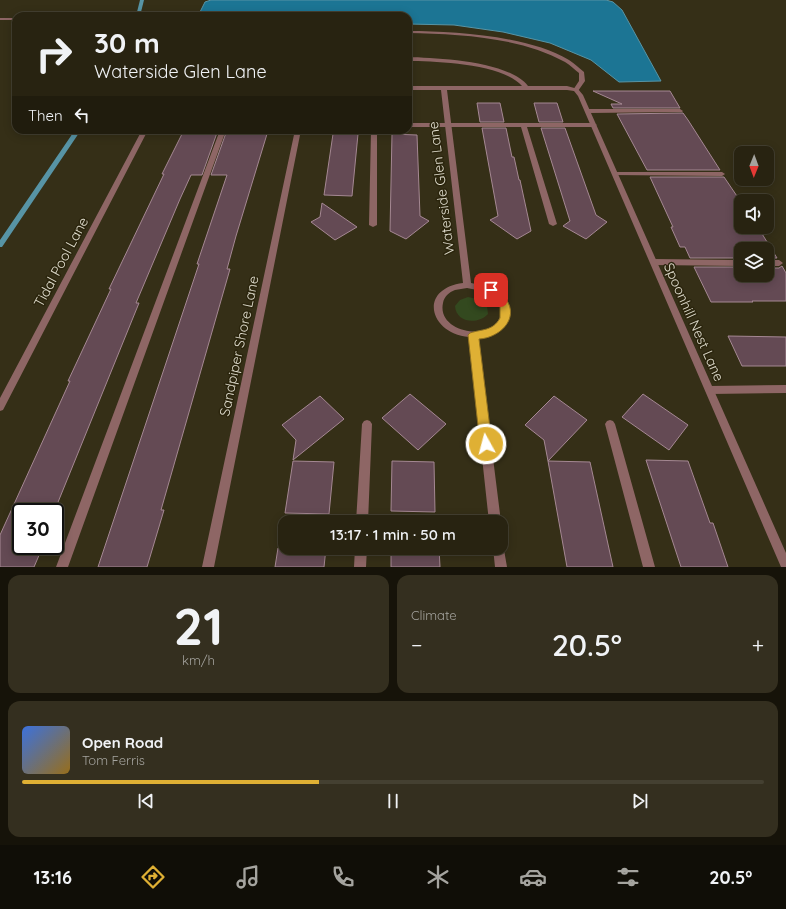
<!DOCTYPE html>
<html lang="en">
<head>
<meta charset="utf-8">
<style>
	:root { --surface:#282311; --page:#342f1f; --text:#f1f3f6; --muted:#a5a49f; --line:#444031; --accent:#dfb034 }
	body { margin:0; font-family:Quicksand,sans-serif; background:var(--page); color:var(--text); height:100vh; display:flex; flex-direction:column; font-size:15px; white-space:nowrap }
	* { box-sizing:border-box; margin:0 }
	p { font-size:13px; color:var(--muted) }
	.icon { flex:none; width:22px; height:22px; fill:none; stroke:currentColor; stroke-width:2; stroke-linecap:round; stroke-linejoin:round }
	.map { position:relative; height:567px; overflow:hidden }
	.details { display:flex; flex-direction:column; gap:8px; padding:8px; background:#161309; flex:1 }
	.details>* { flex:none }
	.guide { position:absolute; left:12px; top:12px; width:400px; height:122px; border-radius:12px; box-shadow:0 2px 10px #0003,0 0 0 1px var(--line); background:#282311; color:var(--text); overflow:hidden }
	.needle { width:26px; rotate:181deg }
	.fabs { position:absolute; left:734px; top:146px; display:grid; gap:8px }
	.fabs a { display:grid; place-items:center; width:40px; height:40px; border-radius:8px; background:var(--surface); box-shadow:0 2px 10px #0003,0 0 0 1px var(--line); font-size:20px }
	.speed { position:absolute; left:12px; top:503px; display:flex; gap:8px; font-size:20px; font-weight:700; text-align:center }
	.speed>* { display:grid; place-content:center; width:52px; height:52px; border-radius:50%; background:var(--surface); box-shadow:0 2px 10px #0003,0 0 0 1px var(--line); line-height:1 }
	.speed .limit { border:2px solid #111; border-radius:6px; background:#fff; color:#111 }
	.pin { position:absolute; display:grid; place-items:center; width:34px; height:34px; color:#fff; margin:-17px; border-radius:8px; box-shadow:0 2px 6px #0006 }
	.me { position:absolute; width:44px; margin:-22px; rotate:353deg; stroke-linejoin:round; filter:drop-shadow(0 0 3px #0008) }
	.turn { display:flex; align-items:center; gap:14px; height:84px; padding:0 16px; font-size:18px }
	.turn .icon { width:52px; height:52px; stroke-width:2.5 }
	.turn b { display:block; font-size:28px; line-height:34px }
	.then { display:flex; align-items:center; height:38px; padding:0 16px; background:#0003; gap:8px; font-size:15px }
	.big { font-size:30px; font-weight:600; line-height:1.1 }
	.details .widget { flex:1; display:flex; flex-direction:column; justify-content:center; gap:6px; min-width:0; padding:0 14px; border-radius:12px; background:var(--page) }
	.details .dial { align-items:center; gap:0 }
	.dial b { font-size:52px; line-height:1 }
	.song { display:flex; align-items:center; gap:12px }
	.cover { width:48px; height:48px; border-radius:6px; background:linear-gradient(135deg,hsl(220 70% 55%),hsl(40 70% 35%)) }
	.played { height:4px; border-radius:2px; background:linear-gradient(90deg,var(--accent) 40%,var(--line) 40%) }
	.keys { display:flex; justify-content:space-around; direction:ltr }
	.heat { display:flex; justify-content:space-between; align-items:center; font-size:22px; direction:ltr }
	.details .tiles { flex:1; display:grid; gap:8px; grid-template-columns:1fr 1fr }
	.widget:last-child { grid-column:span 2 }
	.trip { position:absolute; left:278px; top:515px; width:230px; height:40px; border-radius:12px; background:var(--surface); box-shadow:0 2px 10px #0003,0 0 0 1px var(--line); font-weight:600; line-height:40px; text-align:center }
	.tab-bar { display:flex; height:64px; justify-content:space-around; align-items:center; background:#100e07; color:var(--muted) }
	.tab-bar .icon { width:28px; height:28px }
	.tab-bar .active { color:var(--accent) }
	.tab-bar b { font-size:18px; color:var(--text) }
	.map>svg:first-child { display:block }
</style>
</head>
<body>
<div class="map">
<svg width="786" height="567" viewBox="0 0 786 567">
	<rect width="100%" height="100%" fill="#352f17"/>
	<!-- green -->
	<path fill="#33491f" d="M 468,297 L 481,300 L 487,306 L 488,314 C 478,325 456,323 455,306 L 460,300 Z"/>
	<!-- water -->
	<path fill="#1c7594" stroke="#5794a5" d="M 211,0 L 606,0 L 613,2 L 622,10 L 661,81 L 619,82 L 591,60 L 550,43 L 503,32 L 454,25 L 408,24 L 408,16 L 198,16 L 205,2 Z"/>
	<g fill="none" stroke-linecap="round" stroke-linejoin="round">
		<!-- stream -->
		<path fill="#5794a5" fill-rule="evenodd" d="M 140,0 L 144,0 L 141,12 L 209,12 L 211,13 L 209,14 L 140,14 L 140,16 L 136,16 Z
			M 75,130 L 81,130 L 2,247 L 0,247 L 0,240 Z"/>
	</g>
	<!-- building -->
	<path fill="#644a54" stroke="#a58893" d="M 593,91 L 670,91 L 680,108 L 613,108 L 611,104 L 622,104 Z
		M 477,103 L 500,103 L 504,122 L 480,122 Z
		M 534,103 L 557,103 L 563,122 L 539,122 Z
		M 683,113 L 688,120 L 720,170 L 647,170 L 617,114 Z
		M 482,128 L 506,128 L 512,157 L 514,157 L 519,180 L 520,180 L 531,231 L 517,239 L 490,220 L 498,216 Z
		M 541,128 L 565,128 L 596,215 L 607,222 L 586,239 L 563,226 L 570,221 Z
		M 191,130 L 218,130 L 202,175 L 191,175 L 180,199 L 136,303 L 139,303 L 54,512 L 21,512 L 21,546 L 43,546 L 34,567 L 0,567 L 0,535 L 70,381 L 68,381 L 111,289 L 109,289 L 164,174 L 162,174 L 183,132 L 191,132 Z
		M 227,130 L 263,130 L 262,134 L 267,134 L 236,236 L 227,269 L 230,269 L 161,510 L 164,510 L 147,567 L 98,567 L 199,264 L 197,264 L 227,175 L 211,175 Z
		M 333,134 L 358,134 L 352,196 L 324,195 Z
		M 392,134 L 417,135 L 420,216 L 429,221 L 406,239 L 390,231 Z
		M 650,177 L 724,177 L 741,202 L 741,229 L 759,229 L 777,258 L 767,258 L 767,249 L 741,249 L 741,258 L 690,258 L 685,247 L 680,247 L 671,227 L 673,227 Z
		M 322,203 L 357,227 L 335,240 L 311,222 L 320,217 Z
		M 782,266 L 786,273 L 786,301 L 752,301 L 753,302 L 711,302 L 694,267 L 741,267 L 741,275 L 767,275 L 767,268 L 779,268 Z
		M 728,336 L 786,337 L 786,366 L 742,366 Z
		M 410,394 L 446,424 L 418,450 L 382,418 Z
		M 643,394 L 688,425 L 669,450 L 622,417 Z
		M 320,396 L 344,419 L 293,460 L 296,440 L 282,425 Z
		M 554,396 L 587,420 L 548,461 L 544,440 L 525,425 Z
		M 646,460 L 688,461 L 710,523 L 713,523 L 728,567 L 681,567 Z
		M 293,461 L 334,462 L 329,514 L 285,513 Z
		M 392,461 L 434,462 L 435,512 L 391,511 Z
		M 548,461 L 590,462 L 613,567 L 567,567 Z
		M 278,548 L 326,548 L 324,567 L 275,567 Z
		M 391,548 L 439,548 L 440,567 L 391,567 Z"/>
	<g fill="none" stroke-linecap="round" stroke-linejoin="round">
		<!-- lane -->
		<path fill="#8e6665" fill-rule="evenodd" d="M 0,18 L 16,18 L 16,20 L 0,20 Z
			M 408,31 C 455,31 529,36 569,60 C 575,64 579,68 584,72 L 585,81 L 578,91 L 574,91 L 573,90 L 579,81 L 579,73 C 575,70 570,65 565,62 C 520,37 458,34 408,33 Z
			M 680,109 L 683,111 L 682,112 L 588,113 L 585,111 L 588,109 Z
			M 408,123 L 594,123 L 597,125 L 594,127 L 527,127 L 557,224 L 553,226 L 549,224 L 521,127 L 408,127 Z
			M 220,130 L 226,130 L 68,567 L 56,567 Z
			M 371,130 L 377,130 L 377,225 L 373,227 L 369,225 Z
			M 615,172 L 722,172 L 725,174 L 722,176 L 613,175 L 613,173 Z
			M 654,259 L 741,260 L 741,266 L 654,265 L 650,262 Z
			M 767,260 L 779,260 L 783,263 L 779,266 L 767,266 Z
			M 786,385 L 786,393 L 710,394 L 707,393 L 705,390 L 707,387 L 710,386 Z
			M 367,420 L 370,421 L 372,424 L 368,522 L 356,522 L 362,424 L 364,421 Z
			M 610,420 L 613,421 L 615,424 L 655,567 L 643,567 L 605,424 L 607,421 Z
			M 355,548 L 367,548 L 366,567 L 354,567 Z"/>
		<!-- street -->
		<path fill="#8e6665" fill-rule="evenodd" d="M 408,57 C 438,58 509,61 528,86 L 567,86 L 578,89 L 583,95 L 786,553 L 786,567 L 781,567 L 578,96 L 574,91 L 567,90 L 447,90 L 471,283 C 481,285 492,287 500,294 C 522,312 502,339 478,338 L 501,522 L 489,522 L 469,337 C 429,333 418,289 463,283 L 441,90 L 408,90 L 408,86 L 522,86 C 504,64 436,61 408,61 ZM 467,288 C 477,290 488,291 495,299 C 506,310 500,325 487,330 C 469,336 438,326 443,303 C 444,297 449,292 455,290 C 459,289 463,289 467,288 Z
			M 142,130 L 148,130 L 3,410 L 0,411 L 0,398 Z
			M 295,130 L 301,130 L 214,567 L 202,567 Z
			M 501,543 L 503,544 L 507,567 L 495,567 L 493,548 L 501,548 Z"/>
	</g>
	<!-- route -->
	<path fill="#dfb034" stroke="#917222" d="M 491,287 C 498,289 502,293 506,299 C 520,319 499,338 479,339 L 492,444 L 490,448 L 486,449 L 482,448 L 480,444 L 468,335 L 470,333 C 482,329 493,331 500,318 L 500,304 L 487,290 Z"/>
	<g text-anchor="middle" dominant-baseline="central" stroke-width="3" stroke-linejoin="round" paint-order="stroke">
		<!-- street labels -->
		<g font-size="14" fill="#e0ddce" stroke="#2b250d">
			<text transform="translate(441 188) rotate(-97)">Waterside Glen Lane</text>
			<text transform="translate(61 262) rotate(-62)">Tidal Pool Lane</text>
			<text transform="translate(694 322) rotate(66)">Spoonhill Nest Lane</text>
			<text transform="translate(239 346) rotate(-78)">Sandpiper Shore Lane</text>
		</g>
	</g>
</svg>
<div class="fabs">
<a><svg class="needle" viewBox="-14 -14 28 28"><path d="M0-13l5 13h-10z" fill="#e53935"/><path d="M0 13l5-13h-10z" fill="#a5a49f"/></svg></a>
<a><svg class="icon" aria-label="sound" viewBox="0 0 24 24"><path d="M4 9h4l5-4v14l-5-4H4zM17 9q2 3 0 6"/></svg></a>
<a><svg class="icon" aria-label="layers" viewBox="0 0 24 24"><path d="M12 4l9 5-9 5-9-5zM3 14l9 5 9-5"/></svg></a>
</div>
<div class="speed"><div class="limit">30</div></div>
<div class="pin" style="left:491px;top:290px;background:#d93025"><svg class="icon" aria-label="arrive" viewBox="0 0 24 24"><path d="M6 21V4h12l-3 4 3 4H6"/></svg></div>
<svg class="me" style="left:486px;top:444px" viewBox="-20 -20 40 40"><circle r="17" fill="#dfb034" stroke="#fff" stroke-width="3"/><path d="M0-11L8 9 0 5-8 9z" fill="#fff"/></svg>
<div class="trip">13:17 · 1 min · 50 m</div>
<div class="guide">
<div class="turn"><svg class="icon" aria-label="right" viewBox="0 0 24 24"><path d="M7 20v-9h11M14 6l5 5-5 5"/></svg><div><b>30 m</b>Waterside Glen Lane</div></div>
<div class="then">Then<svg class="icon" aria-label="left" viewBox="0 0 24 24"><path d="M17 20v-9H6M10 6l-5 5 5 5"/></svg></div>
</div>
</div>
<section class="details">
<div class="tiles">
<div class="widget dial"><b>21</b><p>km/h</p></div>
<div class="widget"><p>Climate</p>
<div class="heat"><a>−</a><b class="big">20.5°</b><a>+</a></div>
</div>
<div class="widget">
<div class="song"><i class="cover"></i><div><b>Open Road</b><p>Tom Ferris</p></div></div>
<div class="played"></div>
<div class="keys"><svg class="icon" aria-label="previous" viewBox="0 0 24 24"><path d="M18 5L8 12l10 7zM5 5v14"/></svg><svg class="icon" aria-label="pause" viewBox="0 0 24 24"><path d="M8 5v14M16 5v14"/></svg><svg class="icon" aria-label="next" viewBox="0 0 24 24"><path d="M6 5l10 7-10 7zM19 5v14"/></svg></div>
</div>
</div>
</section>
<nav class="tab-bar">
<b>13:16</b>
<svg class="icon active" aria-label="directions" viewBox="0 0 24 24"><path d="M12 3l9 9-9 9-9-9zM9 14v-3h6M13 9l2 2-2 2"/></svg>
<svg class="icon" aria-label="music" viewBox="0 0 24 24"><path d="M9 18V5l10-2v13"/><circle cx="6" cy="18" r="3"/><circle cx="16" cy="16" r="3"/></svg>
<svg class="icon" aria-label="phone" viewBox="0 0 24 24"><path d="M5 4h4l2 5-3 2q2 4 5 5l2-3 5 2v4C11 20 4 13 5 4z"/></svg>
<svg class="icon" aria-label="climate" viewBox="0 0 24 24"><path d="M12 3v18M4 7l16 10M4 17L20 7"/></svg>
<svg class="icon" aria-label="car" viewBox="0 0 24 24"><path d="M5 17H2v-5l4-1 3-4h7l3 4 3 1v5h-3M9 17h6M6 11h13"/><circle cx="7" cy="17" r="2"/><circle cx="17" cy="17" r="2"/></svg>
<svg class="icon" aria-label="filters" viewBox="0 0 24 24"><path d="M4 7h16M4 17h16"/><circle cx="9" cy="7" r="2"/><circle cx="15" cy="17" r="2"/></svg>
<b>20.5°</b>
</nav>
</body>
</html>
